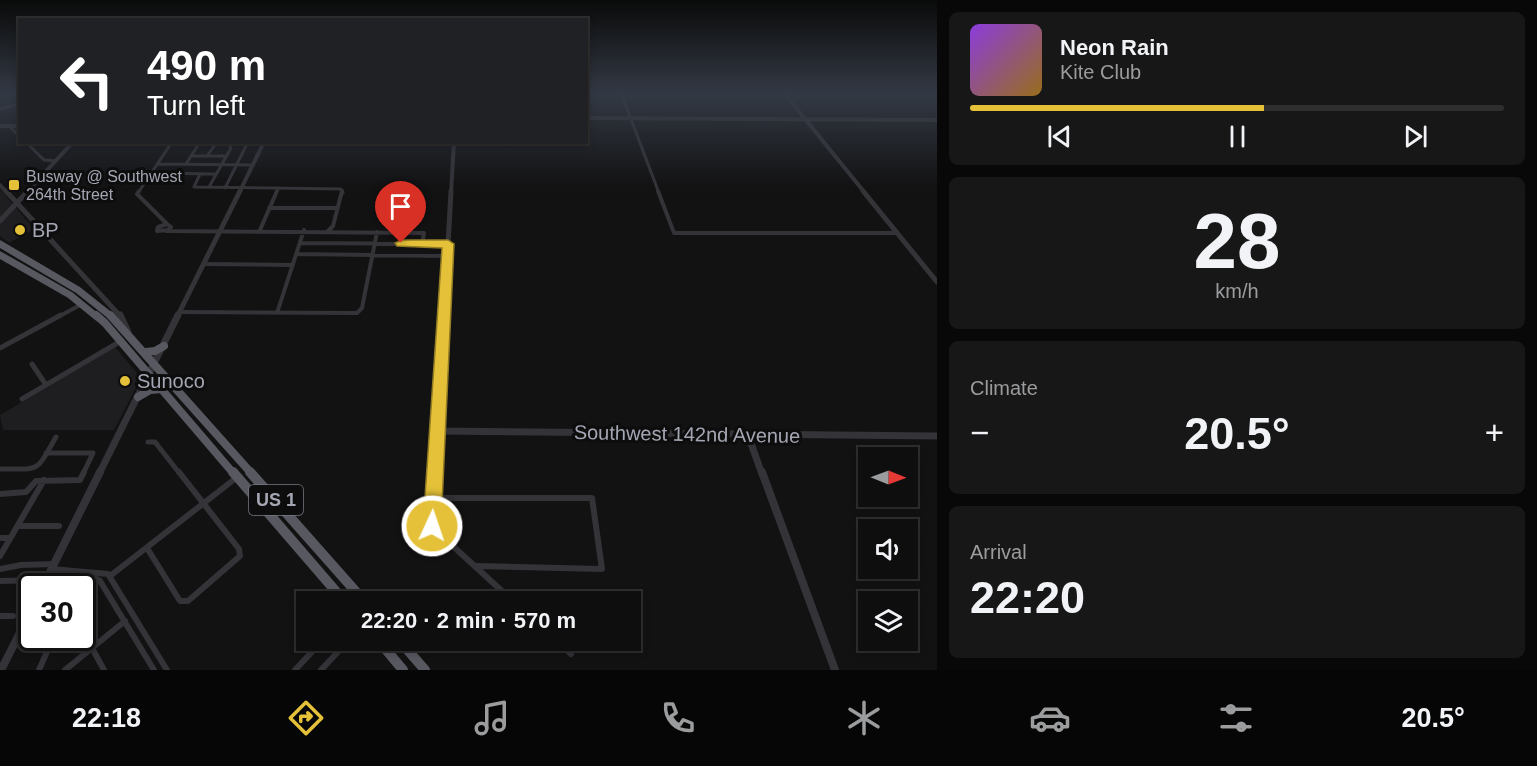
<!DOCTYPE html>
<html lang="en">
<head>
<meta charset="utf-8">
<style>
	:root { --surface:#0e0e0e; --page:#171717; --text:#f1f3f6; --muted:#9b9c9e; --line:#2e2e2e; --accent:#e4c138 }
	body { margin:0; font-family:Arial,sans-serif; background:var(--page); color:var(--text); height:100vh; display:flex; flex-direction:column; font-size:22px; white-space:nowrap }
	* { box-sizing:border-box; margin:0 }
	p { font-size:20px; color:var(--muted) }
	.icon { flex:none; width:33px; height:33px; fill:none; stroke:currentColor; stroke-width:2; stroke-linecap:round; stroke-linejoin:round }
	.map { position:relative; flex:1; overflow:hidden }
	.details { display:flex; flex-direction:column; gap:12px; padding:12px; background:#080808; width:600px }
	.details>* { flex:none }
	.hud { position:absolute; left:18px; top:18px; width:570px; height:126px; border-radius:0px; box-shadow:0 3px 9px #0003,0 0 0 2px var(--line); background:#202124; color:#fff; overflow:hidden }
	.needle { width:39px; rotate:91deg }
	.tools { position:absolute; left:858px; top:447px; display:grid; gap:12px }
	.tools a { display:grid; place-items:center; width:60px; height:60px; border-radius:0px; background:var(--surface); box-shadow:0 3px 9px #0003,0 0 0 2px var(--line); font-size:30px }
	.speed { position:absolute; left:18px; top:573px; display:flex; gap:12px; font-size:30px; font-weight:700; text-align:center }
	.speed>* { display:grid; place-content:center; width:78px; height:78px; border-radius:50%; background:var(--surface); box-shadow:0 3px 9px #0003,0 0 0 2px var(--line); line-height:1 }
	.speed .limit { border:3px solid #111; border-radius:9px; background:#fff; color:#111 }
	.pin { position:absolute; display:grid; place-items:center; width:51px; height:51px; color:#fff; margin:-62px -26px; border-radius:50% 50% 50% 0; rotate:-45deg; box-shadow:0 0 6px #0007 }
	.pin .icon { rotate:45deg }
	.me { position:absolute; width:66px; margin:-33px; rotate:3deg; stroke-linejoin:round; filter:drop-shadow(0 0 4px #0008) }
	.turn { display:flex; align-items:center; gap:21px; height:126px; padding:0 30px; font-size:27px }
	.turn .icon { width:78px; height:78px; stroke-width:2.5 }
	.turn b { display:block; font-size:42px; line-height:51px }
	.big { font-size:45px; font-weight:600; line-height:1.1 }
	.details .widget { flex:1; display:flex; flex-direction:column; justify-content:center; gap:9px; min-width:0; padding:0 21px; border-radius:9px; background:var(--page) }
	.details .dial { align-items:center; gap:0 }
	.dial b { font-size:78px; line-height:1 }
	.song { display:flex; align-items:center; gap:18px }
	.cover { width:72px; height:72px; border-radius:9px; background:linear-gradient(135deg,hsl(270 70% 55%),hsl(40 70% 35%)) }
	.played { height:6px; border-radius:3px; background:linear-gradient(90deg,var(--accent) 55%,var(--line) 55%) }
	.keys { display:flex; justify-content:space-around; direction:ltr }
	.heat { display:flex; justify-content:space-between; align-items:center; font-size:33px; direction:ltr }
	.trip { position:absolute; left:296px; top:591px; width:345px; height:60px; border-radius:0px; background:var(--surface); box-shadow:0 3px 9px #0003,0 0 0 2px var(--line); font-weight:600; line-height:60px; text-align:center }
	.dock { display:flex; height:96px; justify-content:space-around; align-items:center; background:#060606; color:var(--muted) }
	.dock .icon { width:42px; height:42px }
	.dock .active { color:var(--accent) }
	.dock b { font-size:27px; color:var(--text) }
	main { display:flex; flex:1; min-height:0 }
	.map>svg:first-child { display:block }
</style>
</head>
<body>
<main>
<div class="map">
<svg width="937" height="670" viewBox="0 0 937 670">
	<rect width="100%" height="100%" fill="#121213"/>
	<!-- built -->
	<path fill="#1e1e20" d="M 0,189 L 34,229 L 9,243 L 0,236 Z
		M 115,347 L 141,378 L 114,430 L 3,430 L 0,415 Z"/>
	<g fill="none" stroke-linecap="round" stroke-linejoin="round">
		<!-- minor-far3 -->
		<path stroke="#333338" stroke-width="3" d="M 621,93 L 659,193
			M 0,109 L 20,104
			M 9,126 L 20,137
			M 26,142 L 44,160 L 56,161
			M 192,156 L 227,156
			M 207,156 L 217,142
			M 157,164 L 253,165
			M 186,164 L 200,142
			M 151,173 L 216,174
			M 200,174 L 194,187 L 341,189 L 343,193
			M 209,187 L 231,148 L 227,142
			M 225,188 L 248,142
			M 138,193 L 172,142
			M 276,193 L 278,188"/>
		<!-- minor-far2 -->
		<path stroke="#333338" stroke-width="4" d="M 139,191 L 137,194 L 167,224
			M 658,191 L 674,233 L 897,233
			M 269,208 L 338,208
			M 167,224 L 171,227 L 168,230 L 157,231 L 158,227 Z
			M 260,230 L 277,191
			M 166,231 L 424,233 L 422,244
			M 328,231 L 333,226 L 342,191
			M 300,243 L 448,244
			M 296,254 L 448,256
			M 203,264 L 293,265
			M 180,312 L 357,313 L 362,308 L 377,232
			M 277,313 L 304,230
			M 58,317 L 82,304"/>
		<!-- minor-far1 -->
		<path stroke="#333338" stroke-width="5" d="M 0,348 L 61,315
			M 32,364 L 46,385
			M 22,399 L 121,341
			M 148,442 L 155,442 L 180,474
			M 46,453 L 93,453 L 83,474
			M 0,469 C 42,469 35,473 56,437
			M 435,474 L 437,431"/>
		<!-- minor -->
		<path stroke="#333338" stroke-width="6" d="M 435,472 L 432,527 L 514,602
			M 0,494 L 26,492 L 36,481 L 80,480 L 84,472
			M 433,498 L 592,498 L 602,569 L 476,566
			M 18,526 L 59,526
			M 0,538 L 10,538
			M 147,548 L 180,601 L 188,601 L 240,556 L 239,549 L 179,472
			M 0,556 L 44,480
			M 0,569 L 21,565 L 54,564
			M 52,569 L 108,574 L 167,670
			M 110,576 L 236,478
			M 47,578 L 94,578 L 100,581 L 154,670
			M 0,581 L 45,580
			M 77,586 L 81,578
			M 0,616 L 13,616
			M 82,630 L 104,670
			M 556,640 L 571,654
			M 51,645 L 61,638
			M 39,670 L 53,638
			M 65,670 L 125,621
			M 295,670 L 323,640
			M 321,670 L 349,640"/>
		<!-- tertiary-far3 -->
		<path stroke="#333338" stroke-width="4" d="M 784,93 L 865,193
			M 586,118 L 937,120
			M 0,126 L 20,126
			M 0,185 L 7,193
			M 26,193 L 73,142
			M 239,193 L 264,142
			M 451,193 L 454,142"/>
		<!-- tertiary-far2 -->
		<path stroke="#333338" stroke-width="5" d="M 6,191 L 121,317
			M 863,191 L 937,282
			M 0,221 L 28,191
			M 177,317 L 240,191
			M 444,317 L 451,191"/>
		<!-- tertiary-far1 -->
		<path stroke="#333338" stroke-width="7" d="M 120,315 L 128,332
			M 444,315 L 437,431 L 937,436
			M 748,435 L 762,474
			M 99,474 L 178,315"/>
		<!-- tertiary -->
		<path stroke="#333338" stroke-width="8" d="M 762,472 L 835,670
			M 43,586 L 100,472
			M 1,670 L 32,609"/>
		<!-- trunk-far2 -->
		<path stroke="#575860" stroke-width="7" d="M 0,244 L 78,290 L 112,317
			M 0,255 L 70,295 L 97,317"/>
		<!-- trunk-far1 -->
		<path stroke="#575860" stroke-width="8" d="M 96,315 L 105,323 L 234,474
			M 110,315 L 252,474
			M 146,352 L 155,351 L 164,346
			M 138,397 L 150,390 L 162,389"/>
		<!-- trunk -->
		<path stroke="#575860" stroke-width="10" d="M 233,472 L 345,602
			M 250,472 L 365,602
			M 378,640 L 403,670
			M 399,640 L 425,670"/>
	</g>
	<!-- sky -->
	<linearGradient id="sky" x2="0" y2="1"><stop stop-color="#0a0a0a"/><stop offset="0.5" stop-color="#333944"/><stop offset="1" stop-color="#333944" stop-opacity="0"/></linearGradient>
	<rect width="937" height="187" fill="url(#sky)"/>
	<!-- route -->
	<path fill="#e4c138" stroke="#947d24" stroke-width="1.5" d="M 401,240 L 448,240 L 454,244 L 441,526 L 438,533 L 432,535 L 426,533 L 423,526 L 442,248 L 397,246 L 395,243 Z"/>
	<!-- markers -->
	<g fill="#e4c138" stroke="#0d0d0e" stroke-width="2">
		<rect x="8" y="179" width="12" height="12" rx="3"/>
		<circle cx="20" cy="230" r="6"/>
		<circle cx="125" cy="381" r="6"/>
	</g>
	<g text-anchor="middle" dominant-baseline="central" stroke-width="6" stroke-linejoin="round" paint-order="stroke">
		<!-- far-poi labels -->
		<g font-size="16" fill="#a4a7b3" stroke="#0d0d0e" text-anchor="start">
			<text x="26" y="176">Busway @ Southwest<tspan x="26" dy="18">264th Street</tspan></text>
		</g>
		<!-- shield labels -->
		<rect fill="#0d0d0e" stroke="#777982" stroke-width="1.5" x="249" y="485" width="54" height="30" rx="4.5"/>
		<g font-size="18" font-weight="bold" fill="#a4a7b3">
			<text x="276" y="500">US 1</text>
		</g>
		<!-- poi labels -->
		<g font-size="20" fill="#a4a7b3" stroke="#0d0d0e" text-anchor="start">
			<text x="32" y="230">BP</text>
			<text x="137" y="381">Sunoco</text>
		</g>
		<!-- street labels -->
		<g font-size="20" fill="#a4a7b3" stroke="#0d0d0e">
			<text transform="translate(687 434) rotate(1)">Southwest 142nd Avenue</text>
		</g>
	</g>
</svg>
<div class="tools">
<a><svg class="needle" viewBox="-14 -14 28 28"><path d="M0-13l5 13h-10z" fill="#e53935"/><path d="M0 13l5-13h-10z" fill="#9b9c9e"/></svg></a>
<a><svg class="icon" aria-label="sound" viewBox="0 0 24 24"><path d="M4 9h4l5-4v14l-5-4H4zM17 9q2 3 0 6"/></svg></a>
<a><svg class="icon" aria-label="layers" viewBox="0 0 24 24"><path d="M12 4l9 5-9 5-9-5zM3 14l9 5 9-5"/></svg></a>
</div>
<div class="speed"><div class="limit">30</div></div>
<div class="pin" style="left:401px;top:243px;background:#d93025"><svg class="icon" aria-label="arrive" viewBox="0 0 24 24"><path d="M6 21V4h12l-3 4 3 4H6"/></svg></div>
<svg class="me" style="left:432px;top:526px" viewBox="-20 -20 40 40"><circle r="17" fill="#e4c138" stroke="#fff" stroke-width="3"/><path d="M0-11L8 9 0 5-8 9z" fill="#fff"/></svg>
<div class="trip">22:20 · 2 min · 570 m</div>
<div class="hud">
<div class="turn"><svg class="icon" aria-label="left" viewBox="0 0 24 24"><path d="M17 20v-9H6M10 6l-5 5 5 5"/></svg><div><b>490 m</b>Turn left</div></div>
</div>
</div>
<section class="details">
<div class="widget">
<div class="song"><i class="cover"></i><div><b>Neon Rain</b><p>Kite Club</p></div></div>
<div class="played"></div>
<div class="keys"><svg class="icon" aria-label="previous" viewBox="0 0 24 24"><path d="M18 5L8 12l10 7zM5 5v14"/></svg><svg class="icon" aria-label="pause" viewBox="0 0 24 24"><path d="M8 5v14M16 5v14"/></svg><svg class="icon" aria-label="next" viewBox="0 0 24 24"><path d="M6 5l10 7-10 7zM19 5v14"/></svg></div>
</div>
<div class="widget dial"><b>28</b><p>km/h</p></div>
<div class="widget"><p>Climate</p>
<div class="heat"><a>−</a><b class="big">20.5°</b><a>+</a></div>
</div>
<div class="widget"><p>Arrival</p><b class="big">22:20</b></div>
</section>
</main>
<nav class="dock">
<b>22:18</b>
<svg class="icon active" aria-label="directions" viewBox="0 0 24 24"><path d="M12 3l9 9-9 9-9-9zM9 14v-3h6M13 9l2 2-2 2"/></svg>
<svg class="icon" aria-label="music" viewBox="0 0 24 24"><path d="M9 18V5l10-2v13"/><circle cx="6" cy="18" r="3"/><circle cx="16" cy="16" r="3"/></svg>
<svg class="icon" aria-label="phone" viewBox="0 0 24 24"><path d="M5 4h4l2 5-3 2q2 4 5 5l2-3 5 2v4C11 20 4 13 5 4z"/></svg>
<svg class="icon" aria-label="climate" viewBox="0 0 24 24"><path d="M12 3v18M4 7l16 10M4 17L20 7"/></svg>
<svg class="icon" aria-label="car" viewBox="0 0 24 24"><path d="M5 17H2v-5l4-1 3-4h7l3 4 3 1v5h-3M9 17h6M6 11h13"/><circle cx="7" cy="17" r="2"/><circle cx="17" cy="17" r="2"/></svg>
<svg class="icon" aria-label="filters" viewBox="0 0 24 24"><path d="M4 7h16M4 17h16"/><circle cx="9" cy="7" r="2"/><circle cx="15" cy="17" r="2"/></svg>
<b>20.5°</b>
</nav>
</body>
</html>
